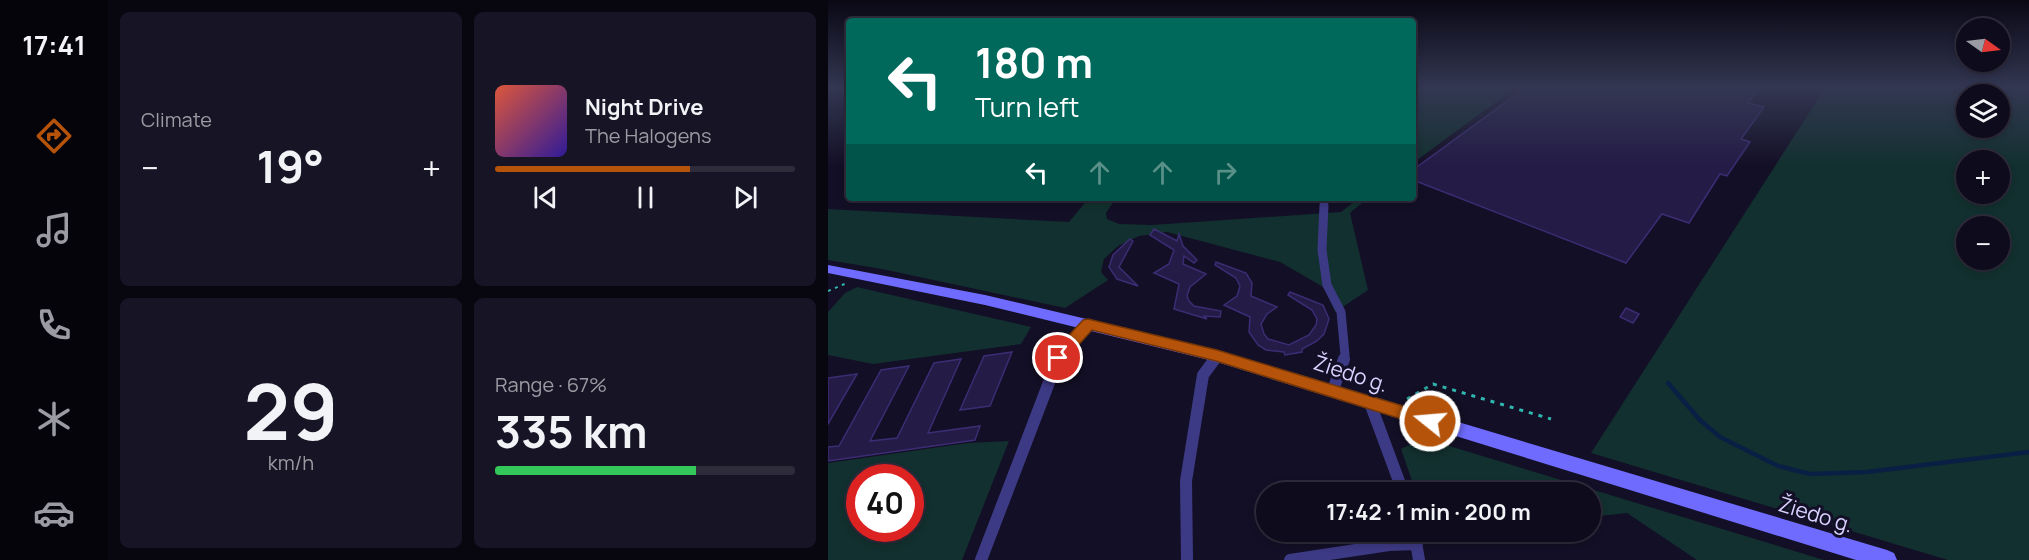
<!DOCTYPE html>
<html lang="en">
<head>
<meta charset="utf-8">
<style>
	:root { --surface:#0e0b1c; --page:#171425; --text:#f1f3f6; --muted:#9b9ba3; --line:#2e2b3b; --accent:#b45309 }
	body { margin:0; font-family:Manrope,sans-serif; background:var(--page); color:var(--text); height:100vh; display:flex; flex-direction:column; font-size:22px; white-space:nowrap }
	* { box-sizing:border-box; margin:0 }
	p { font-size:20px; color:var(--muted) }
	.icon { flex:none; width:33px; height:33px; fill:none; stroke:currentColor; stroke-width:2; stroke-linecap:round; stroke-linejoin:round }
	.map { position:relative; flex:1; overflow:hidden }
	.drawer { display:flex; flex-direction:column; gap:12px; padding:12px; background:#08060f; width:720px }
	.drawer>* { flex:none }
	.hud { position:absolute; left:18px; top:18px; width:570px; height:183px; border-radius:6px; box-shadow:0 3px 9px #0003,0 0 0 2px var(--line); background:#00695c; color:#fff; overflow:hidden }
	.needle { width:39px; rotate:104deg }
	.controls { position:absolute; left:1128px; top:18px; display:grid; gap:12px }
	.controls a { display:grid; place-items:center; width:54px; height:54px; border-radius:50%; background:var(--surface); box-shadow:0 3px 9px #0003,0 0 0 2px var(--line); font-size:30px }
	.speed { position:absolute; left:18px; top:464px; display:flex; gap:12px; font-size:30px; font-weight:700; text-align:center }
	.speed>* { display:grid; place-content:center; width:78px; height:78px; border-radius:50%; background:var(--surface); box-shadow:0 3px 9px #0003,0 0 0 2px var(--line); line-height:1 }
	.speed .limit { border:9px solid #d22; background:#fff; color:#111 }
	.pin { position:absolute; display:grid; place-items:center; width:51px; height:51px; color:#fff; margin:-26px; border:3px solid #fff; border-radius:50%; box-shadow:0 2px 6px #0007 }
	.me { position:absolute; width:66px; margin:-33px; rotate:287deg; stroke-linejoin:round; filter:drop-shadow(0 0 4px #0008) }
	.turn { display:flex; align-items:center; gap:21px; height:126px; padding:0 30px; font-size:27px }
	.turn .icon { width:78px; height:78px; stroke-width:2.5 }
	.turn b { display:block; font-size:42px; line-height:51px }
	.lanes { display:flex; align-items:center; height:57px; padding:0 30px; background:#0003; justify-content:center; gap:30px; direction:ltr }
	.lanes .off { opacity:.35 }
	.big { font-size:45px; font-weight:700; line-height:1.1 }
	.drawer .tile { flex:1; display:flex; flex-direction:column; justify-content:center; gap:9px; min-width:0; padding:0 21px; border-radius:9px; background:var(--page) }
	.drawer .dial { align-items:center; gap:0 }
	.dial b { font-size:78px; line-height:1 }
	.song { display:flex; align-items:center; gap:18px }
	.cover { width:72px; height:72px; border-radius:9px; background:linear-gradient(135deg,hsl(10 70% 55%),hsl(250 70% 35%)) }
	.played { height:6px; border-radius:3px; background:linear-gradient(90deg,var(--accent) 65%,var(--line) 65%) }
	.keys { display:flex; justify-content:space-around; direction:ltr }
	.heat { display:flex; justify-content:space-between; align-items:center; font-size:33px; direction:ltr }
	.charge { height:9px; border-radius:4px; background:linear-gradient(90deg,#34c759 67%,var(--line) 0) }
	.drawer .tiles { flex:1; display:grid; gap:12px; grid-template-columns:repeat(2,1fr) }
	.trip { position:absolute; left:428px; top:482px; width:345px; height:60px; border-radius:30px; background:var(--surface); box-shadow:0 3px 9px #0003,0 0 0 2px var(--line); font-weight:700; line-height:60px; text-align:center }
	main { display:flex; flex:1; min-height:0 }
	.tab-bar { display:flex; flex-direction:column; width:108px; justify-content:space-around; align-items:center; background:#06040b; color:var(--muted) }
	.tab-bar .icon { width:42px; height:42px }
	.tab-bar .selected { color:var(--accent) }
	.tab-bar b { font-size:27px; color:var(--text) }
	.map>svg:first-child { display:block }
</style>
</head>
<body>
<main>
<nav class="tab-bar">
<b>17:41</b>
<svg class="icon selected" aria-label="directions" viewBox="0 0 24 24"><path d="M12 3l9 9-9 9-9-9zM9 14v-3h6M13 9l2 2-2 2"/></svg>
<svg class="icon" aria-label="music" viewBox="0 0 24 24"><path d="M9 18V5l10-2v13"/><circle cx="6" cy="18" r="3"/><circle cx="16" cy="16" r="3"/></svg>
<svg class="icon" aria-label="phone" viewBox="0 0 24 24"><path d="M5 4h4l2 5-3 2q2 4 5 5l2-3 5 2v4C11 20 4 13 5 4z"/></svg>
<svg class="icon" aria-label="climate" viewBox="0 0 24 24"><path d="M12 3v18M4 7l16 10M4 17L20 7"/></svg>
<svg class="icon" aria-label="car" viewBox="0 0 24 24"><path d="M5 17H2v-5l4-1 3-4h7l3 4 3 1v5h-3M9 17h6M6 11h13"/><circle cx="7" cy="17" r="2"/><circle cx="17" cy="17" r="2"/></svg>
</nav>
<section class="drawer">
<div class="tiles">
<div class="tile"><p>Climate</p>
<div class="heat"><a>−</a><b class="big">19°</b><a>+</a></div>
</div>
<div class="tile">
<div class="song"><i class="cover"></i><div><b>Night Drive</b><p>The Halogens</p></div></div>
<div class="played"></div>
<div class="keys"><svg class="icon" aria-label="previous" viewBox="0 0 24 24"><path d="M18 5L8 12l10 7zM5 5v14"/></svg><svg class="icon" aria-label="pause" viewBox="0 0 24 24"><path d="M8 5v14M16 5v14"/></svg><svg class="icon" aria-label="next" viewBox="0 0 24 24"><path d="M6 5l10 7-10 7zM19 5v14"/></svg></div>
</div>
<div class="tile dial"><b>29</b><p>km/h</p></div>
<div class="tile"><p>Range · 67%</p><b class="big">335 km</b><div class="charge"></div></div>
</div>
</section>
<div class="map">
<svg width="1201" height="560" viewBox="0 0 1201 560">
	<rect width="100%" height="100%" fill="#130f26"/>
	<!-- green -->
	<path fill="#12302f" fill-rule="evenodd" d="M 585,88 L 687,88 L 585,163 Z
		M 997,88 L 1201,88 L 1201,560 L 1120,560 L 763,453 ZM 1138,94 L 1172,94 L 1172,128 L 1138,128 ZM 1138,160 L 1172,160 L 1172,194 L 1138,194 ZM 1138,226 L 1172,226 L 1172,260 L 1138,260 Z
		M 261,198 L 288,198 L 278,213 L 279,219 L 291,224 L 324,225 L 513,212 L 531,198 L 540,198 L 522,213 L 540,290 L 507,312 L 497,288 L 452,262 L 339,232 L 311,236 L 290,246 L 276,259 L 273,272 L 280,280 L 237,308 L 54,269 L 0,260 L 0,209 L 241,222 Z
		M 29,287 L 203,327 L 193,344 L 45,364 L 0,355 L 0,312 L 17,293 Z
		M 595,438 L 996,560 L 869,560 L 799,513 L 762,517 L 762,492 L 588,492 L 573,449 Z
		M 181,441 L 134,560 L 0,560 L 0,463 L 140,443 ZM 32,477 L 82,477 L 82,528 L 32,528 Z"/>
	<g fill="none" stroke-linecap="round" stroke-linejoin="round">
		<!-- stream -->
		<path stroke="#0a1f44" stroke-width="4.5" d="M 840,383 L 872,420 L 892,437 L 950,466 L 982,474 L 1039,472 L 1201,452"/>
	</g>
	<!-- building -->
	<path fill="#241b47" stroke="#3b2d73" stroke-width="1.5" d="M 697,88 L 931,88 L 920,103 L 936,107 L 913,139 L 922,142 L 899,176 L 892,174 L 861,223 L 834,214 L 798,263 L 585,180 L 585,170 Z
		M 326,229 L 349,241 L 351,234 L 355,246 L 369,260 L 366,263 L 356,256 L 355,264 L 378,274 L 362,287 L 359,296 L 361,301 L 366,306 L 393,311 L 392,317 L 376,316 L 379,319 L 346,309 L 351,284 L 326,273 L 341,264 L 346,250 L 322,235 Z
		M 302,239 L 305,241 L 291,267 L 310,286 L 289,279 L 281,267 L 285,255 Z
		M 388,262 L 418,273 L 424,283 L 423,296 L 449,307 L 439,314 L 433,324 L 436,334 L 440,339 L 461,345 L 481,335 L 488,325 L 489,319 L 484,310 L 460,295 L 462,292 L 495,305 L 501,319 L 496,334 L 489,341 L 474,349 L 474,352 L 457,355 L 456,352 L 438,350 L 430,345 L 421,332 L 422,317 L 396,305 L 409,296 L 412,286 L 408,278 L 387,265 Z
		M 798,308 L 811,314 L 805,323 L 792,317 Z
		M 184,352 L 162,406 L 132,410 L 156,356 Z
		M 133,359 L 100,433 L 152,426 L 147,440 L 0,461 L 0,447 L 11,446 L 53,370 L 81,366 L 42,441 L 69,438 L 106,363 Z
		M 29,374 L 0,424 L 0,378 Z"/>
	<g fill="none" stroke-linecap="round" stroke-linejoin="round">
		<!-- path-far1 -->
		<path stroke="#2fb8b0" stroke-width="2" stroke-dasharray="3 4.5" stroke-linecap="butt" d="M 0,291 L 19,283"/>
		<!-- path -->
		<path stroke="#2fb8b0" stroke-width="3" stroke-dasharray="4 6" stroke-linecap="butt" d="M 579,399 L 605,384 L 723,419"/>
		<!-- street-far2 -->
		<path stroke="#3d3a85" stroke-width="7" d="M 496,207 L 496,198"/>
		<!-- street-far1 -->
		<path stroke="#3d3a85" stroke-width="9" d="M 496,205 L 494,250 L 499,285 L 513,312 L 517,355 L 515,360
			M 229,360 L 260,324
			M 386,360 L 389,356"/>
		<!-- street -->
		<path stroke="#3d3a85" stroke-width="12" d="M 505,390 L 516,359
			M 542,403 L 575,492
			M 586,531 L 591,560
			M 153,560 L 230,359
			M 359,560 L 358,481 L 375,375 L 387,359
			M 462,560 L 561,545 L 589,544"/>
		<!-- secondary -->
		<path fill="#6f6bff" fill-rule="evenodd" d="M 0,265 L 157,295 L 389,350 L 1059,550 L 1066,553 L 1069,560 L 1028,560 L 389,362 L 157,305 L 0,273 Z"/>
	</g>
	<!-- sky -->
	<linearGradient id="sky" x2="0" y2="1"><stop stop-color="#0a0815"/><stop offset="0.53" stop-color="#333752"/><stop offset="1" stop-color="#333752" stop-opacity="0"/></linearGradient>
	<rect width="1201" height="166" fill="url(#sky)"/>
	<!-- route -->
	<path fill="#b45309" stroke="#753606" stroke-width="1.5" d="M 260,319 L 389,350 L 602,414 L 608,416 L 610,421 L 608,426 L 602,428 L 388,361 L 264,330 L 235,362 L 224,362 L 222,358 L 224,354 L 255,320 Z"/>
	<g text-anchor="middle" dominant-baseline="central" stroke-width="6" stroke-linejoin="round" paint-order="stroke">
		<!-- near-street labels -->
		<g font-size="21" fill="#d9d4ff" stroke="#130f26">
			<text transform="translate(523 373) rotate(18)">Žiedo g.</text>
			<text transform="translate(988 514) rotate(17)">Žiedo g.</text>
		</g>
	</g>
</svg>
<div class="controls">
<a><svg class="needle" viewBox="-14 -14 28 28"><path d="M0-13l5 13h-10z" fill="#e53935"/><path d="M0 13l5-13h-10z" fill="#9b9ba3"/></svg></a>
<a><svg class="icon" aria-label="layers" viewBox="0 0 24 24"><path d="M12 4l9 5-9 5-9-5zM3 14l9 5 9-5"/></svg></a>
<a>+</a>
<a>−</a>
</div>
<div class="speed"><div class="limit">40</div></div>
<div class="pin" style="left:230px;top:358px;background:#d93025"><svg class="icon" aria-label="arrive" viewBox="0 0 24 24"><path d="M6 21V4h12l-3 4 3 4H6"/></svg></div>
<svg class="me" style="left:602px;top:421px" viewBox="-20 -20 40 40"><circle r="17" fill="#b45309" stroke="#fff" stroke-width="3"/><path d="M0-11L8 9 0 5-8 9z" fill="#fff"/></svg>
<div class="trip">17:42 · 1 min · 200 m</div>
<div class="hud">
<div class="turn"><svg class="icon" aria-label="left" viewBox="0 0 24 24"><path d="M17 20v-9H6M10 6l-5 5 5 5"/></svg><div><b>180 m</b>Turn left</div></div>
<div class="lanes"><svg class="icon" aria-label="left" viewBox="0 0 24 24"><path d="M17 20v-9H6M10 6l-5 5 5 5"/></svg><svg class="icon off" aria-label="ahead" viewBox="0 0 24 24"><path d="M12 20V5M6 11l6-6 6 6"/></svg><svg class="icon off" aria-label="ahead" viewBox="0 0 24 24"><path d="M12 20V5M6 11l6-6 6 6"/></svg><svg class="icon off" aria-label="right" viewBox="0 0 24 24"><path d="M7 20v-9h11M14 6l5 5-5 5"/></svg></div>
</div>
</div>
</main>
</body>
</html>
